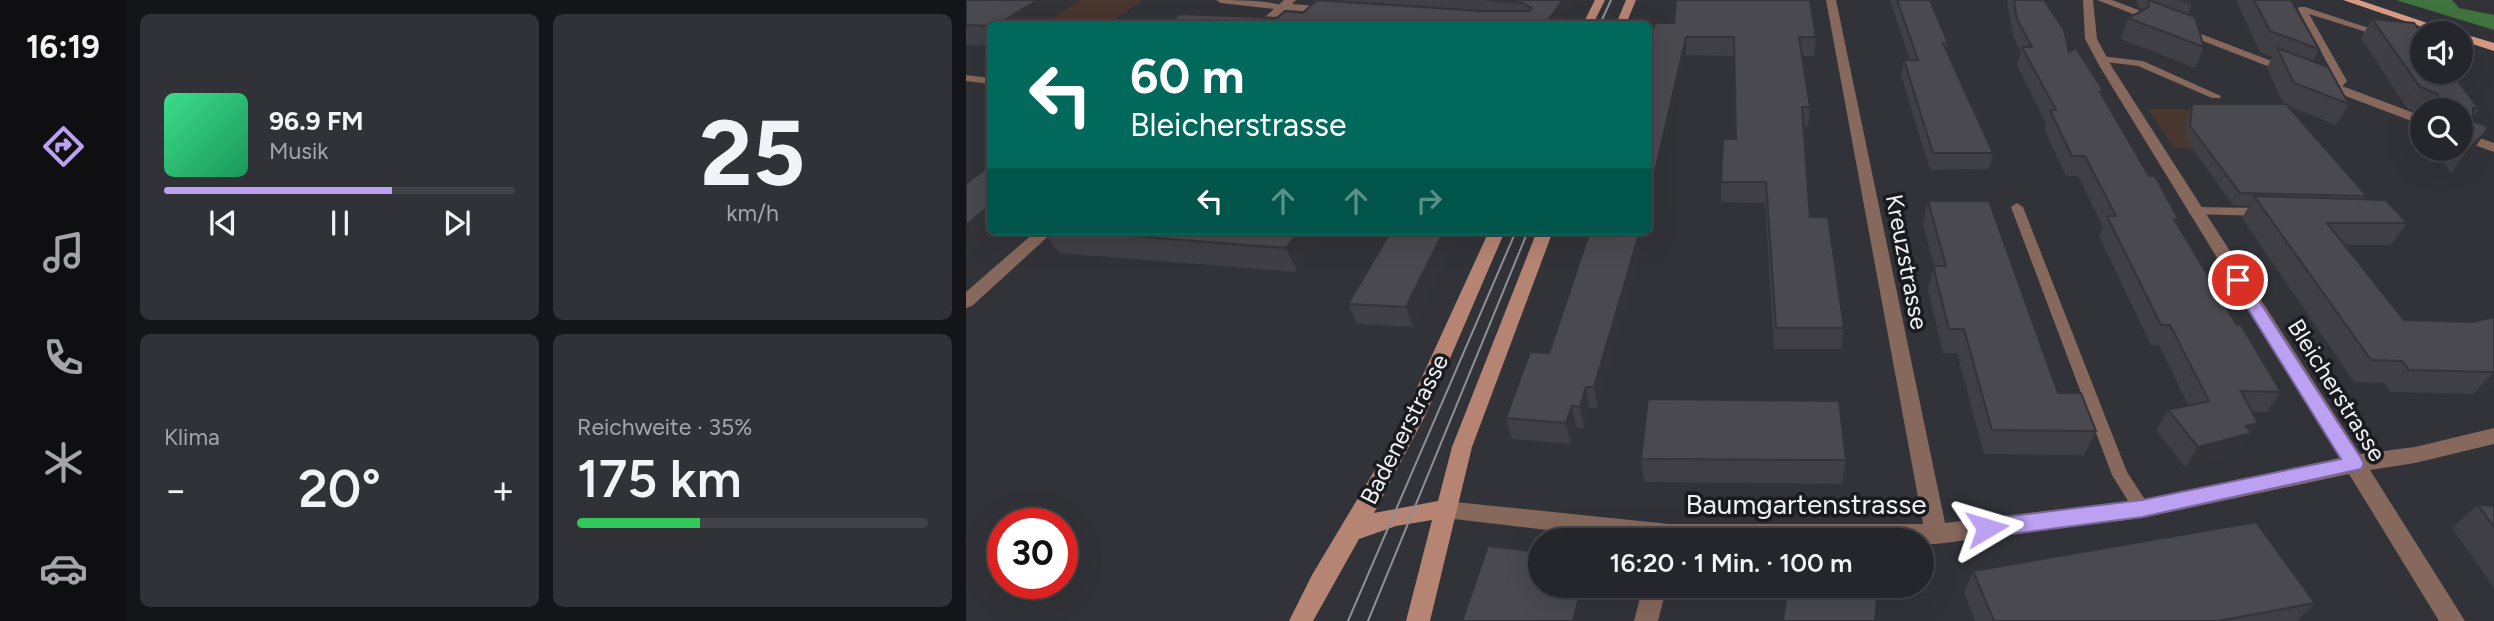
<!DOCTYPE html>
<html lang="de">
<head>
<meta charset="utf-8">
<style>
	:root { --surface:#25262b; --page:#313237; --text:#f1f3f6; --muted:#a3a5a9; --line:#424347; --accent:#bca0f2 }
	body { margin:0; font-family:Figtree,sans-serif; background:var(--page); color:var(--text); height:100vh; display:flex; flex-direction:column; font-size:26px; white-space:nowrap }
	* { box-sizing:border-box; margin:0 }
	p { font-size:23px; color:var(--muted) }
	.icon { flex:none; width:38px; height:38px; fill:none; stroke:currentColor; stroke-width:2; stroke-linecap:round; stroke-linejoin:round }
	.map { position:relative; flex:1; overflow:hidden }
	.panel { display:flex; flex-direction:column; gap:14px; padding:14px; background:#141518; width:840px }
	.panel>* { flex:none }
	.banner { position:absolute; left:21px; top:21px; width:665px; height:214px; border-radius:10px; box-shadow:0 7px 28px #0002,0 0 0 2px var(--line); background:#00695c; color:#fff; overflow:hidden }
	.tools { position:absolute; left:1444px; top:21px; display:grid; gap:14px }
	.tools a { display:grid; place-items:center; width:63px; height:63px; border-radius:50%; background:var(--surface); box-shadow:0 7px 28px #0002,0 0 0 2px var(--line); font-size:35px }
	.speed { position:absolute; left:21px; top:508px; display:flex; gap:14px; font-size:35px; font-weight:700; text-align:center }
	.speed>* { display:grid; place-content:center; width:91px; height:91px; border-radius:50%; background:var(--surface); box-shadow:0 7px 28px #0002,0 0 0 2px var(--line); line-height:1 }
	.speed .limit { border:10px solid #d22; background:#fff; color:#111 }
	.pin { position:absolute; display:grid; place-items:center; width:60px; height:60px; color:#fff; margin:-30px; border:4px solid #fff; border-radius:50%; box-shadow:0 2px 7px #0007 }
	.me { position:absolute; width:77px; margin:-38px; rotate:83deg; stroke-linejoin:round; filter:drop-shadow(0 0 5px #0008) }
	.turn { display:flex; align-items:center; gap:24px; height:147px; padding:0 28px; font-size:32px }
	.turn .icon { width:91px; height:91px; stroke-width:2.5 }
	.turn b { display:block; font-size:49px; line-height:60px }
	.lanes { display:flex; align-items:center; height:66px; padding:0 28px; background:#0003; justify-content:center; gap:35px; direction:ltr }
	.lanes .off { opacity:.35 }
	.big { font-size:52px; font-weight:600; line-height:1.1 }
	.panel .widget { flex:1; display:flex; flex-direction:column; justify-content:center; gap:10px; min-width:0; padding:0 24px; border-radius:10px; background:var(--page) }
	.panel .dial { align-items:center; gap:0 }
	.dial b { font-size:91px; line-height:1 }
	.song { display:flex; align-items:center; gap:21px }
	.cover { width:84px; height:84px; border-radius:10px; background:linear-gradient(135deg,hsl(150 70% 55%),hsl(150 70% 35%)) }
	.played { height:7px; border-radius:4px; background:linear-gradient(90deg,var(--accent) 65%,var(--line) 65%) }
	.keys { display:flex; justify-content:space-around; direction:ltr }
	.heat { display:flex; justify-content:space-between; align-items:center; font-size:38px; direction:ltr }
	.charge { height:10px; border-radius:5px; background:linear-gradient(90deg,#34c759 35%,var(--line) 0) }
	.panel .tiles { flex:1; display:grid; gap:14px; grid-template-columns:repeat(2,1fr) }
	.trip { position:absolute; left:562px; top:528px; width:406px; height:70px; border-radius:35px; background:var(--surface); box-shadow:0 7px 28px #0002,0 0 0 2px var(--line); font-weight:600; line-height:70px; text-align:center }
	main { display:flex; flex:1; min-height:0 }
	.menu { display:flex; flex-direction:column; width:126px; justify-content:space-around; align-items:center; background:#0f0f11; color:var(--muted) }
	.menu .icon { width:49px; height:49px }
	.menu .selected { color:var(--accent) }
	.menu b { font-size:32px; color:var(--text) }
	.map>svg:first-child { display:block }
</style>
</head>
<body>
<main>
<nav class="menu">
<b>16:19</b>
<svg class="icon selected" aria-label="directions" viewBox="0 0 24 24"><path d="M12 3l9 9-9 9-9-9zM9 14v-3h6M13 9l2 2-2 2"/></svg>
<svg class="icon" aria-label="music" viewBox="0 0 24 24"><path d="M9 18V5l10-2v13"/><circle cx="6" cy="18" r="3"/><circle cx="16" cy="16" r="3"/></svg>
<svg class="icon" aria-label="phone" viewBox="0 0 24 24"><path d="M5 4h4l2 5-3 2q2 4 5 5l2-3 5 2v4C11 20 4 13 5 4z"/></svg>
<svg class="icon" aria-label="climate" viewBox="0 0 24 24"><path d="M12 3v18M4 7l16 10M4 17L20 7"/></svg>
<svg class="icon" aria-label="car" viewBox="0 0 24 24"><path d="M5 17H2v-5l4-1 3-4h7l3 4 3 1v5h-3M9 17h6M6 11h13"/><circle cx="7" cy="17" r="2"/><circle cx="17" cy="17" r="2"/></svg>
</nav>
<section class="panel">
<div class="tiles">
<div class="widget">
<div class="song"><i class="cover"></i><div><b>96.9 FM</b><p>Musik</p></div></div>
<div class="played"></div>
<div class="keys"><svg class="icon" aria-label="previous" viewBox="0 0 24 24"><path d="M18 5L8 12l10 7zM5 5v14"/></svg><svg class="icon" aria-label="pause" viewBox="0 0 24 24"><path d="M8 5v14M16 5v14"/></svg><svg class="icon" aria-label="next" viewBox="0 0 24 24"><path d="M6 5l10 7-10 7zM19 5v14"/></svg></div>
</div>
<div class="widget dial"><b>25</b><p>km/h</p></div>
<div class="widget"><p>Klima</p>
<div class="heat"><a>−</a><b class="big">20°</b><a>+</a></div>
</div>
<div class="widget"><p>Reichweite · 35%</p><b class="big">175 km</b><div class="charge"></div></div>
</div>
</section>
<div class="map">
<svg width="1528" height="621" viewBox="0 0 1528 621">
	<rect width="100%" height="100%" fill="#313339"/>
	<!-- education -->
	<path fill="#49362e" d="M 114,0 L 177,0 L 142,24 L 96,24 L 100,22 L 81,21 Z
		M 1182,109 L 1266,109 L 1364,151 L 1347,155 L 1208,148 Z"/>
	<!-- forest -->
	<path fill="#41733e" d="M 1430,0 L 1486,0 L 1493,8 L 1528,15 L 1528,30 Z"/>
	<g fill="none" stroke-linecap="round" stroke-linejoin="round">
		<!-- service -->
		<path fill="#86685c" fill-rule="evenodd" d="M 1333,7 L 1339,7 L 1421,34 L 1413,36 L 1343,14 L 1381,81 L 1373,90 L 1364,88 L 1371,81 L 1332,9 Z
			M 1135,56 L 1177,61 L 1255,96 L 1254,98 L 1246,98 L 1172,66 L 1132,61 L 1132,57 Z
			M 0,75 L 24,78 L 24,84 L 0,81 Z
			M 1051,203 L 1057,207 L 1161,472 L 1185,509 L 1182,514 L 1176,517 L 1170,514 L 1146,475 L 1045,207 Z
			M 1228,207 L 1297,208 L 1303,212 L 1297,216 L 1224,214 L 1222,211 L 1224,208 Z"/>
		<!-- pedestrian -->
		<path fill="#86685c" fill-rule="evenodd" d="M 250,0 C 270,0 304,0 321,7 L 316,10 L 255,3 Z"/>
		<!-- minor -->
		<path fill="#86685c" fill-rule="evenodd" d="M 318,0 L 330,0 L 326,4 L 365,7 L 370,10 L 365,13 L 319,10 L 302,24 L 291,24 Z
			M 860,0 L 870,0 L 979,523 L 1176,500 L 1374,458 L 1134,67 L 1119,39 L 1117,0 L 1127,0 L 1131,39 L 1146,67 L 1394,454 L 1449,447 L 1528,428 L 1528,444 L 1449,463 L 1404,470 L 1499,621 L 1473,621 L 1383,474 L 1176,518 L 970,544 L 956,544 L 956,541 L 674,541 L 471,517 L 468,510 L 471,503 L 479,501 L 703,524 L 957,524 Z
			M 1131,0 L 1146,0 L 1332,71 L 1322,74 Z
			M 1352,77 L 1456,116 L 1456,125 L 1348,84 L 1348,78 Z
			M 1494,131 L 1528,143 L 1528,152 L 1494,140 Z
			M 70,231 L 88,231 L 6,306 L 0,308 L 0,292 Z
			M 677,586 L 701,586 L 692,621 L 668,621 Z"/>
		<!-- secondary -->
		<path fill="#b58472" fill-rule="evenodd" d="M 629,0 L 639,0 L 627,24 L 617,24 Z
			M 660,0 L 670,0 L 660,24 L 650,24 Z
			M 523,231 L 539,231 L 460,414 L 408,513 L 472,501 L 486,447 L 571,231 L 587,231 L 506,447 L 464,621 L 440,621 L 466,520 L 430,526 L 393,539 L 347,621 L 323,621 L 346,575 L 428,438 Z"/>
		<!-- primary -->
		<path fill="#d89a82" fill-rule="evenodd" d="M 1377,0 L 1393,0 L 1491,33 L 1474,33 Z
			M 1491,33 L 1498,34 L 1528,43 L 1528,51 L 1494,40 L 1494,33 Z"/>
		<!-- tram -->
		<path stroke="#8e9095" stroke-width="2" d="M 634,24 L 645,0
			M 382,621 L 550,231
			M 402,621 L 562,231"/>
	</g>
	<!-- wall -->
	<path fill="#403f45" d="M 0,0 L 107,0 L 109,4 L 78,24 L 24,24 L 24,46 L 0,45 Z
		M 365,0 L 608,0 L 593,24 L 311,18 L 337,13 Z
		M 924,0 L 964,0 L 982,43 L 980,50 L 1027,153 L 1023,169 L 964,170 L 935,75 L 938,60 L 944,60 Z
		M 1041,0 L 1078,0 L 1103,52 L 1138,92 L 1136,96 L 1183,176 L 1213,220 L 1211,224 L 1270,324 L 1315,392 L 1301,412 L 1287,412 L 1292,423 L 1271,454 L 1219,467 L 1190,430 L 1202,410 L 1222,405 L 1193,345 L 1185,345 L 1133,236 L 1137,227 L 1112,176 L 1100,176 L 1078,129 L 1080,123 L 1051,65 L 1055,52 L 1047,37 Z
		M 1171,0 L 1225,0 L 1226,4 L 1222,14 L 1238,47 L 1229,68 L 1155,39 L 1162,18 L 1178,9 L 1172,7 Z
		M 1270,0 L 1325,0 L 1353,49 L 1347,61 L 1383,104 L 1370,125 L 1320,105 L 1401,196 L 1399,199 L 1441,223 L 1425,245 L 1379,245 L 1438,320 L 1507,322 L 1528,317 L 1528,389 L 1507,394 L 1424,392 L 1418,383 L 1388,382 L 1276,218 L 1283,206 L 1267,205 L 1219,138 L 1221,115 L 1226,104 L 1317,103 L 1301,68 L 1306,57 L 1294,52 Z
		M 1406,19 L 1513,109 L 1507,118 L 1504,154 L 1485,173 L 1468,149 L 1494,149 L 1494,110 L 1456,110 L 1456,114 L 1441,108 L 1395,38 Z
		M 689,23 L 850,37 L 848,56 L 836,56 L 844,107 L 842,127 L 837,127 L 844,217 L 878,328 L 875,349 L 808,349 L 799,203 L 755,202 L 755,182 L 769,139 L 768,56 L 720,55 Z
		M 962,201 L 1092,393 L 1130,431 L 1118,455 L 1018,454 L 991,353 L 977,353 L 962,290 L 968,266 L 957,224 Z
		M 77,231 L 348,231 L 353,242 L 331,272 L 93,253 Z
		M 425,231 L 494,231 L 447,327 L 391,324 L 382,304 Z
		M 624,231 L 632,408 L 623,408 L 618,428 L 610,427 L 605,444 L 546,439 L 540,418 L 583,353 Z
		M 675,459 L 880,460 L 876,484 L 678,482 Z
		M 1512,505 L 1528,506 L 1528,588 L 1486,528 Z
		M 1007,571 L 1349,603 L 1331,621 L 1009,621 L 998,593 Z"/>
	<!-- shaded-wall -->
	<path fill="#343338" d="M 72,0 L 107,0 L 109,4 L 78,24 L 32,24 Z
		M 597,0 L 608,0 L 593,24 L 579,24 Z
		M 720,37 L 720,55 L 682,229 L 682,202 Z
		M 1519,133 L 1504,154 L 1485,173 L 1500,152 Z
		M 24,205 L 24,231 L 29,231 L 0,256 L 0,225 Z
		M 333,231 L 348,231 L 353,242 L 331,272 L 320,248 Z
		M 478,231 L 494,231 L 447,327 L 440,307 Z
		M 674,231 L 682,231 L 632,408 L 628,387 Z
		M 1528,372 L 1528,389 L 1507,394 Z
		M 620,387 L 623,408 L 618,428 L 614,407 Z
		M 606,406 L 610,427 L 605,444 L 600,423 Z
		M 1292,423 L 1271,454 L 1219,467 L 1232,447 L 1280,426 Z
		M 616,586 L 624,586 L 615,621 L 607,621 Z"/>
	<!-- building -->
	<path fill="#4a4950" stroke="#343338" stroke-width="2" d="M 0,0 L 72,0 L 32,24 L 24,24 L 24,26 L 0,25 Z
		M 350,0 L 515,11 L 563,11 L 566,8 L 557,3 L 521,0 L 597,0 L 579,24 L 201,24 L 214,14 L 311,18 L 319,11 L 337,13 Z
		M 710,0 L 844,0 L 850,37 L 833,37 L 844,107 L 836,107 L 844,217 L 862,217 L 878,328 L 810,328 L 800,182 L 755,182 L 757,139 L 770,139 L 768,37 L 720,37 L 682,202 L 682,45 L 689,23 L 708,23 Z
		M 931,0 L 964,0 L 982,43 L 977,43 L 1027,153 L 967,153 L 938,60 L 952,60 Z
		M 1048,0 L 1078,0 L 1098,30 L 1103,52 L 1110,48 L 1138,92 L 1134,92 L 1183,176 L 1189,176 L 1213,220 L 1208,219 L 1254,296 L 1270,324 L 1275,325 L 1315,392 L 1275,391 L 1292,423 L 1280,426 L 1286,433 L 1232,447 L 1202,410 L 1243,401 L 1204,325 L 1195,325 L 1141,216 L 1150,216 L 1119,156 L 1106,156 L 1084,110 L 1090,110 L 1056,47 L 1066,47 L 1051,19 Z
		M 1182,0 L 1229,17 L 1238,47 L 1162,18 L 1183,7 Z
		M 1216,0 L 1225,0 L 1226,4 Z
		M 1288,0 L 1325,0 L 1353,49 L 1304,31 Z
		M 1406,19 L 1448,23 L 1456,33 L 1456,72 L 1485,72 L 1513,109 L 1507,108 L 1507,121 L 1521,126 L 1519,133 L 1500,152 L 1494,144 L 1494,110 L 1470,110 L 1468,106 L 1472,104 L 1472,94 L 1454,87 Z
		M 1311,48 L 1362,67 L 1383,104 L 1328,83 Z
		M 1226,104 L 1320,104 L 1401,196 L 1274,193 L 1224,126 Z
		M 24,165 L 24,205 L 0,225 L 0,184 Z
		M 1288,196 L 1420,200 L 1441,223 L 1361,223 L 1438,320 L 1507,322 L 1528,317 L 1528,372 L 1443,370 L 1436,361 L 1405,360 Z
		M 962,201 L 1023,201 L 1092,393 L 1115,393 L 1130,431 L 1026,430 L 998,329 L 983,329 L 967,266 L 980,266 Z
		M 102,231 L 333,231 L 320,248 Z
		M 425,231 L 478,231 L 440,307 L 382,304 Z
		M 624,231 L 674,231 L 628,387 L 620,387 L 614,407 L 606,406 L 600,423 L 540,418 L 564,352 L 583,353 Z
		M 682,399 L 873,401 L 880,460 L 675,459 Z
		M 1512,505 L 1528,506 L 1528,527 Z
		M 1290,522 L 1349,603 L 1252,621 L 1028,621 L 1007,571 Z
		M 522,546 L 574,552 L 574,586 L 616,586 L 607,621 L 496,621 Z
		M 822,586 L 912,586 L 909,621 L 817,621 Z"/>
	<!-- route -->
	<path fill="#bca0f2" stroke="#7a689d" stroke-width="2" d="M 1272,275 L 1277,276 L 1395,458 L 1398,464 L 1395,469 L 1176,517 L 1021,537 L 1014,534 L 1011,528 L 1014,521 L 1021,519 L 1176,500 L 1375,459 L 1264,280 Z"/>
	<g text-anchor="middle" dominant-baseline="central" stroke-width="7" stroke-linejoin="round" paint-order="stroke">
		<!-- street labels -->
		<g font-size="24" fill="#eff1f5" stroke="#1a1b1e">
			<text transform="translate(941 262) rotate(79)">Kreuzstrasse</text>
			<text transform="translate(1371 390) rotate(58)">Bleicherstrasse</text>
			<text transform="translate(438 429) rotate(-63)">Badenerstrasse</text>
		</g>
		<!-- near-street labels -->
		<g font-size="28" fill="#eff1f5" stroke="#1a1b1e">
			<text x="840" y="504">Baumgartenstrasse</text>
		</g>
	</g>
</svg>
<div class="tools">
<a><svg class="icon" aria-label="sound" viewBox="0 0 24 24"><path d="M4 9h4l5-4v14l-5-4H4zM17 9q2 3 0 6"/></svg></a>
<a><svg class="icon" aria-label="search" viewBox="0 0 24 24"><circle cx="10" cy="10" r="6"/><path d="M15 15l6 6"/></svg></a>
</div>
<div class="speed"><div class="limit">30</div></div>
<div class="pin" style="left:1272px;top:280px;background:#d93025"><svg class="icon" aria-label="arrive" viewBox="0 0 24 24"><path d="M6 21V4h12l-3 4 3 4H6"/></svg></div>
<svg class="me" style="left:1021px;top:528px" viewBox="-20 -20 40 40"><path d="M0-17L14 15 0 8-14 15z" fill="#bca0f2" stroke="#fff" stroke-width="4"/></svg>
<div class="trip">16:20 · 1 Min. · 100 m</div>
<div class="banner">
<div class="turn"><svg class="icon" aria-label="left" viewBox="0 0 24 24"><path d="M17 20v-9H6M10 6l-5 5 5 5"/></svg><div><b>60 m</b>Bleicherstrasse</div></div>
<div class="lanes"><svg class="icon" aria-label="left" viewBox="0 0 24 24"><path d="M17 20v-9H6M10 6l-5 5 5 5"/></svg><svg class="icon off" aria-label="ahead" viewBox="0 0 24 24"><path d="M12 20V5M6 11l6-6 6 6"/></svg><svg class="icon off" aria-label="ahead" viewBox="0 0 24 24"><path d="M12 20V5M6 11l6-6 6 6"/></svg><svg class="icon off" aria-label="right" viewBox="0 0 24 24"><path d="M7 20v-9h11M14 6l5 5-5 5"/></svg></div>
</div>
</div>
</main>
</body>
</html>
